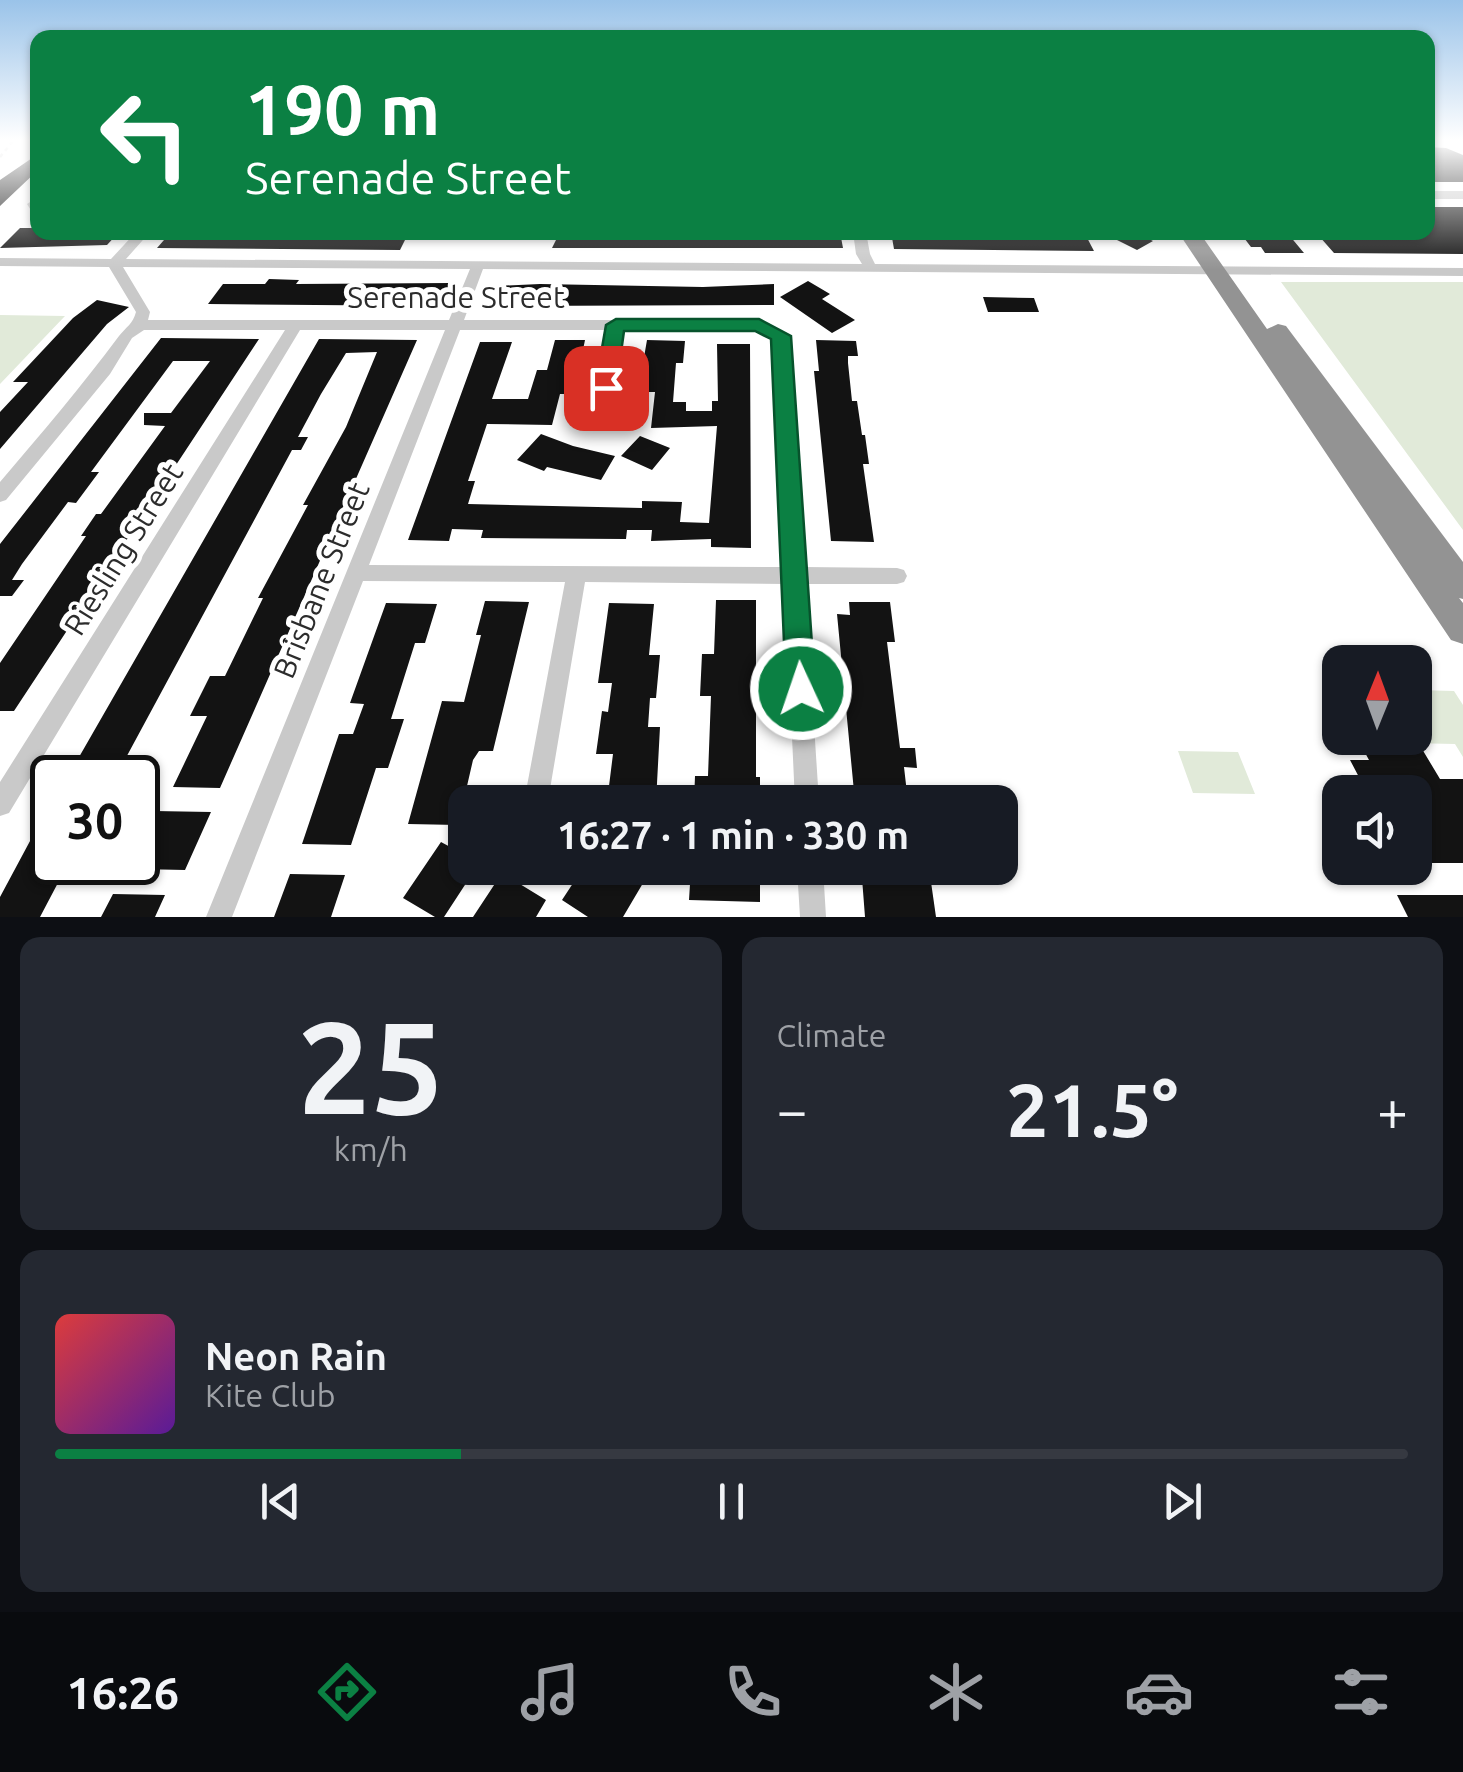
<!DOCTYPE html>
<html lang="en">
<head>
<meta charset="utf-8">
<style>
	:root { --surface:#171b24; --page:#242831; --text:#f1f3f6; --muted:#9ea1a6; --line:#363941; --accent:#0b8043 }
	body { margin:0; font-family:Ubuntu,sans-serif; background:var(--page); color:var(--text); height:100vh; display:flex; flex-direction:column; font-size:38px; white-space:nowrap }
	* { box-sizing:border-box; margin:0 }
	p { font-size:32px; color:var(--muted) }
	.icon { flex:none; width:55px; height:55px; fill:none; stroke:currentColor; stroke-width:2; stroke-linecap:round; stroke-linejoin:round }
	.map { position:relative; height:917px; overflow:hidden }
	.details { display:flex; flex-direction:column; gap:20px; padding:20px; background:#0d0f14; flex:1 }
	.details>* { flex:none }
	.guide { position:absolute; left:30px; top:30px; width:1405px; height:210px; border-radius:20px; box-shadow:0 2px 8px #0004; background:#0b8043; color:#fff; overflow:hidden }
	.needle { width:65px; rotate:1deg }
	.controls { position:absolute; left:1322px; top:645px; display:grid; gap:20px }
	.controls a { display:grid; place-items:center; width:110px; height:110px; border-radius:20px; background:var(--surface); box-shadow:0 2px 8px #0004; font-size:50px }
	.speed { position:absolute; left:30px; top:755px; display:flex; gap:20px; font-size:50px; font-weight:700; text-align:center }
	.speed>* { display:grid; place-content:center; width:130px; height:130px; border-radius:50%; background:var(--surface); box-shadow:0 2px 8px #0004; line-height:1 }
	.speed .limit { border:5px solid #111; border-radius:15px; background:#fff; color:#111 }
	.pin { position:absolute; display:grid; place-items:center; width:85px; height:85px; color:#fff; margin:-42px; border-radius:20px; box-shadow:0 5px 15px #0006 }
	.me { position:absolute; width:110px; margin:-55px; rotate:357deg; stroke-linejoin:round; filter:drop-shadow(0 0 8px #0008) }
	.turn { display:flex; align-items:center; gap:35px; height:210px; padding:0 50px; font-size:45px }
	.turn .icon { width:130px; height:130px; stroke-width:2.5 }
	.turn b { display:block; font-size:70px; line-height:85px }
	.big { font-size:75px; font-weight:700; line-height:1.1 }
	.details .widget { flex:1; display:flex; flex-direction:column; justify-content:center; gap:15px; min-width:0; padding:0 35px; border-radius:20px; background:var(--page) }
	.details .dial { align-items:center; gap:0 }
	.dial b { font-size:130px; line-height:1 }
	.song { display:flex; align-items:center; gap:30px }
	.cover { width:120px; height:120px; border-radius:15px; background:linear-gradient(135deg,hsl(0 70% 55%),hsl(270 70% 35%)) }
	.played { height:10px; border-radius:5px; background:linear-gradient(90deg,var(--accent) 30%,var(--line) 30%) }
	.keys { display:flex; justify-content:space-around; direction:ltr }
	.heat { display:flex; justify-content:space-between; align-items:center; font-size:55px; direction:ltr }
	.details .tiles { flex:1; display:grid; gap:20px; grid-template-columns:1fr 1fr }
	.widget:last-child { grid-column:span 2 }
	.trip { position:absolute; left:448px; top:785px; width:570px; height:100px; border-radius:20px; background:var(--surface); box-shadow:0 2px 8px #0004; font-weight:700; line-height:100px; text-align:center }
	.tab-bar { display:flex; height:160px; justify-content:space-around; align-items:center; background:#090b0e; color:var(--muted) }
	.tab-bar .icon { width:70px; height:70px }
	.tab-bar .on { color:var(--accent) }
	.tab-bar b { font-size:45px; color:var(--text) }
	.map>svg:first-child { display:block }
</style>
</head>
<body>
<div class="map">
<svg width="1463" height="917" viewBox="0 0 1463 917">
	<rect width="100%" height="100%" fill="#fff"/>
	<!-- green -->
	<path fill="#e1ead9" d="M 1281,282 L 1463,282 L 1463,530 Z
		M 0,315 L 65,316 L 0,384 Z
		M 1415,690 L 1454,691 L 1463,705 L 1463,757 L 1455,744 L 1408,743 L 1405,738 L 1415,738 Z
		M 1178,751 L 1238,752 L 1255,794 L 1193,793 Z"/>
	<!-- building -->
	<path fill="#131313" d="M 1428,147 L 1446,148 L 1463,155 L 1463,182 L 1428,182 Z
		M 38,154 L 38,170 L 0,206 L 0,180 Z
		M 1428,207 L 1463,207 L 1463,254 L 1334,253 L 1319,236 L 1342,236 L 1338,233 L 1428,235 Z
		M 20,228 L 38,228 L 38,232 L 119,232 L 107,245 L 0,248 Z
		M 171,232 L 409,232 L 400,250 L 157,248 Z
		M 560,232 L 840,232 L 843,248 L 552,248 Z
		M 891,232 L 1084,232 L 1094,251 L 894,249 Z
		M 1101,232 L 1135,232 L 1153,241 L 1137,250 Z
		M 1241,234 L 1289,235 L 1304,253 L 1265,253 L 1261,247 L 1251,247 Z
		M 269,279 L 299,280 L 296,284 L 451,283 L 440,306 L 208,304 L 223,284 L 265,284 Z
		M 808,281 L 830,294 L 822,299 L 855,320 L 832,333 L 780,297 Z
		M 540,284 L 703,287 L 774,284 L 774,305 L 489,306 L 496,286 Z
		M 983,297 L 1034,298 L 1039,312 L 988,312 Z
		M 97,300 L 129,307 L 107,324 L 0,449 L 0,412 L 28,382 L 13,382 L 73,318 Z
		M 161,338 L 259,339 L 14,711 L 0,711 L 0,663 L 86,536 L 81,536 L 96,514 L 101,514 L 165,426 L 144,425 L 144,413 L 171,413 L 210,361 L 173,361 L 91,472 L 99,472 L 76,503 L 68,502 L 22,564 L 12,580 L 24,580 L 12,596 L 0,596 L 0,544 Z
		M 319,339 L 417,340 L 220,788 L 173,787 L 207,716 L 190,716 L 210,676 L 225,676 L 263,598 L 258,598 L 308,505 L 303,505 L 346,427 L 377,352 L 346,353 L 321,394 L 298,437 L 308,437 L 301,450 L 292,450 L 115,778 L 67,778 Z
		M 555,340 L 585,340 L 574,394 L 560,394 L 552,425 L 487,424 L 468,481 L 475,481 L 468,504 L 642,508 L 642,501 L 682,502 L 680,522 L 709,523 L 717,426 L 651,428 L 655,392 L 638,392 L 647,340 L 685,341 L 683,363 L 676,363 L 673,402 L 686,402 L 686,411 L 712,411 L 712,401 L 718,401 L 717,344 L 750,344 L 751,548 L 711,547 L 711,539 L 651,541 L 652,530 L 627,530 L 626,539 L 481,538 L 483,530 L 452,529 L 449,541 L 408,540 L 480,342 L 512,342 L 492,399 L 528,399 L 537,370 L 547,370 Z
		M 816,340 L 856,341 L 858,356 L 848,356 L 848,363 L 852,401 L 857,401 L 862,435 L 865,435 L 869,464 L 863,464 L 874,542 L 831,541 L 814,371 L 819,371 Z
		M 541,434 L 573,446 L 615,456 L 601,480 L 547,467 L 544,471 L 517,460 Z
		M 640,436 L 670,448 L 652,470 L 621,456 Z
		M 716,600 L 756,600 L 756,777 L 760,777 L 760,802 L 694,802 L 695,776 L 708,776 L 711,696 L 700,696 L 702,654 L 714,654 Z
		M 485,601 L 529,602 L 493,751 L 479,751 L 473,760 L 458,825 L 408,824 L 442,701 L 464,702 L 481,635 L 476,635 Z
		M 849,602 L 890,602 L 895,642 L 887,642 L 900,748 L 915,748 L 917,768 L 904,767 L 908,802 L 855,802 L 837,614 L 850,615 Z
		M 386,603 L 437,604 L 425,643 L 415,643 L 391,719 L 404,719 L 388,768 L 376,768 L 351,845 L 302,844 L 339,734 L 353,734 L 364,704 L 350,703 Z
		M 609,603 L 654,604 L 649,655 L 660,655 L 656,698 L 650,698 L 648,727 L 660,727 L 656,802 L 607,802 L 613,754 L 596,754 L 602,711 L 608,712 L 612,683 L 598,683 Z
		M 1363,749 L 1422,749 L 1440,779 L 1463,779 L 1463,863 L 1415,863 L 1415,792 L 1356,792 L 1348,779 L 1360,779 L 1350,760 L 1369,760 Z
		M 52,800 L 52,879 L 60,879 L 40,917 L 0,917 L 0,897 Z
		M 154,811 L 211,812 L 185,870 L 138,869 L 138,845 Z
		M 441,842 L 465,855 L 465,868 L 476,868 L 444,917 L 435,917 L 403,898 Z
		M 583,868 L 629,868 L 646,878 L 623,917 L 588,917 L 562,900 Z
		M 691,868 L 760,868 L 760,902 L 689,900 Z
		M 878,868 L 929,868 L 936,917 L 865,917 L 862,878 L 879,878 Z
		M 502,873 L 546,900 L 536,917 L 473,917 Z
		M 290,874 L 345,875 L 331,917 L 274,917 Z
		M 113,894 L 165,895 L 155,917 L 101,917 Z
		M 1397,895 L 1463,895 L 1463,917 L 1408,917 Z"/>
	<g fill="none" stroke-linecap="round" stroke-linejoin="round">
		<!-- path -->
		<path stroke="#c9c9c9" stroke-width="2.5" stroke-dasharray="4 4" stroke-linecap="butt" d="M 0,157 L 13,141"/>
		<!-- minor -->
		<path fill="#c9c9c9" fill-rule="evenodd" d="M 1428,191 L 1463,191 L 1463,199 L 1428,199 Z
			M 38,197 L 38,216 L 34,215 L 27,204 Z
			M 136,232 L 150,232 L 126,259 L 862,264 L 856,254 L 853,232 L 866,232 L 870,254 L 875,264 L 1463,268 L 1463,276 L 483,269 L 464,320 L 759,320 L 789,336 L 804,567 L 897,568 L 904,570 L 907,576 L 904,582 L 897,584 L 805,584 L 819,802 L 795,802 L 785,584 L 585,582 L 548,801 L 524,802 L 565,582 L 363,581 L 232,917 L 206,917 L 445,330 L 300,330 L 9,813 L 0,816 L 0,782 L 285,330 L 144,330 L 132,338 L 110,374 L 6,500 L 0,502 L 0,482 C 41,434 81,387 119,336 C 126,327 133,324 136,312 L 109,267 L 0,266 L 0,258 L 111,259 ZM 123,267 L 470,269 L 449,320 L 148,320 L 150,312 ZM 460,330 L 608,330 L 592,419 L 600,425 L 608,419 L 623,330 L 756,330 L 774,338 L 784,567 L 369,565 Z
			M 797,868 L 823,868 L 826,917 L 800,917 Z"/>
		<!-- highway -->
		<path fill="#939393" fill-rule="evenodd" d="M 1178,232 L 1199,232 L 1267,329 L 1278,324 L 1286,326 L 1463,562 L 1463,599 L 1459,598 L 1463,603 L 1463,644 L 1451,640 Z"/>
	</g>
	<!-- sky -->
	<linearGradient id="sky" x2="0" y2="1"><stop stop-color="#9ac3e9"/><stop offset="0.52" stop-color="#fff"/><stop offset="1" stop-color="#fff" stop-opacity="0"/></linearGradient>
	<rect width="1463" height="270" fill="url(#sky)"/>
	<!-- route -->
	<path fill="#0b8043" stroke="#07532c" stroke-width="2.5" d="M 616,319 L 759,319 L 791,336 L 815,689 L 811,699 L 801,703 L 791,699 L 786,689 L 771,339 L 755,331 L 624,331 L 616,388 L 606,395 L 595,388 L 606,325 Z"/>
	<g text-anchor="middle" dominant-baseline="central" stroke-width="10" stroke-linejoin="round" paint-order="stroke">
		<!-- street labels -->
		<g font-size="30" fill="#2c2c2c" stroke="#fff">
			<text x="456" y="297">Serenade Street</text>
			<text transform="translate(123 549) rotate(-58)">Riesling Street</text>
			<text transform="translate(321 580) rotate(-68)">Brisbane Street</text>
		</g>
	</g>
</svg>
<div class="controls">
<a><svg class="needle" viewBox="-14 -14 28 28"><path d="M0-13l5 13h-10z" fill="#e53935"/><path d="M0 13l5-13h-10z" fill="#9ea1a6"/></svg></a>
<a><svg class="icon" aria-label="sound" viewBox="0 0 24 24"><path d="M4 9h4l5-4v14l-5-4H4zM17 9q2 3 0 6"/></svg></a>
</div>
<div class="speed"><div class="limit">30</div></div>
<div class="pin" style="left:606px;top:388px;background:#d93025"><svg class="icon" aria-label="arrive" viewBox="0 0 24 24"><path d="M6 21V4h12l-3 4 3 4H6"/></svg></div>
<svg class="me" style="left:801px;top:689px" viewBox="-20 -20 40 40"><circle r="17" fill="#0b8043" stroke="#fff" stroke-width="3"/><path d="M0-11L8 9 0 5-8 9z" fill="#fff"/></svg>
<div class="trip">16:27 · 1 min · 330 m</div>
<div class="guide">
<div class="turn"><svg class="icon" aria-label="left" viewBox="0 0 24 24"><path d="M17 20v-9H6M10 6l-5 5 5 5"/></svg><div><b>190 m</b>Serenade Street</div></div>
</div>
</div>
<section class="details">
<div class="tiles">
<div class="widget dial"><b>25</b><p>km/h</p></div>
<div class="widget"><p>Climate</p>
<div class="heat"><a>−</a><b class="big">21.5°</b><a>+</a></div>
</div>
<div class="widget">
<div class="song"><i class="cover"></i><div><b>Neon Rain</b><p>Kite Club</p></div></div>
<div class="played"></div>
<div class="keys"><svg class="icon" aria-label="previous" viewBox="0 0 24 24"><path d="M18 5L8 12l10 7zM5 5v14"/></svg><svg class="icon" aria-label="pause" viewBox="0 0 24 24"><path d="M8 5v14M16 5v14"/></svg><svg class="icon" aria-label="next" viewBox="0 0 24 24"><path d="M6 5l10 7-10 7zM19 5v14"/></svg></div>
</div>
</div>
</section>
<nav class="tab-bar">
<b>16:26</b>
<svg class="icon on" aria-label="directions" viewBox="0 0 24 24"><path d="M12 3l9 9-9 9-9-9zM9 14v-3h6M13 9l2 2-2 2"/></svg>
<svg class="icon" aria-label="music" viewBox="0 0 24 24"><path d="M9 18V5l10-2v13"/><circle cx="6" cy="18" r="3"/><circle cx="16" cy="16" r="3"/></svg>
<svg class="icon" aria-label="phone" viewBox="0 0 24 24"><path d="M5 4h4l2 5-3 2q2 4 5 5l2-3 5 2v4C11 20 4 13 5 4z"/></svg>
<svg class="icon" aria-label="climate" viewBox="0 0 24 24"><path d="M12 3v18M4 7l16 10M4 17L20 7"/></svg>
<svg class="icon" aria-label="car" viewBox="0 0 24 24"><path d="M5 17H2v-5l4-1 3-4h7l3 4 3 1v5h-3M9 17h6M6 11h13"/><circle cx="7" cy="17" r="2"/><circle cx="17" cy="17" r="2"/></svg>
<svg class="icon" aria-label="filters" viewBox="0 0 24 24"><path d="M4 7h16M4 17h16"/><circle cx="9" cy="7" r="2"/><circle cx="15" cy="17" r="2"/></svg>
</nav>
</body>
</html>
